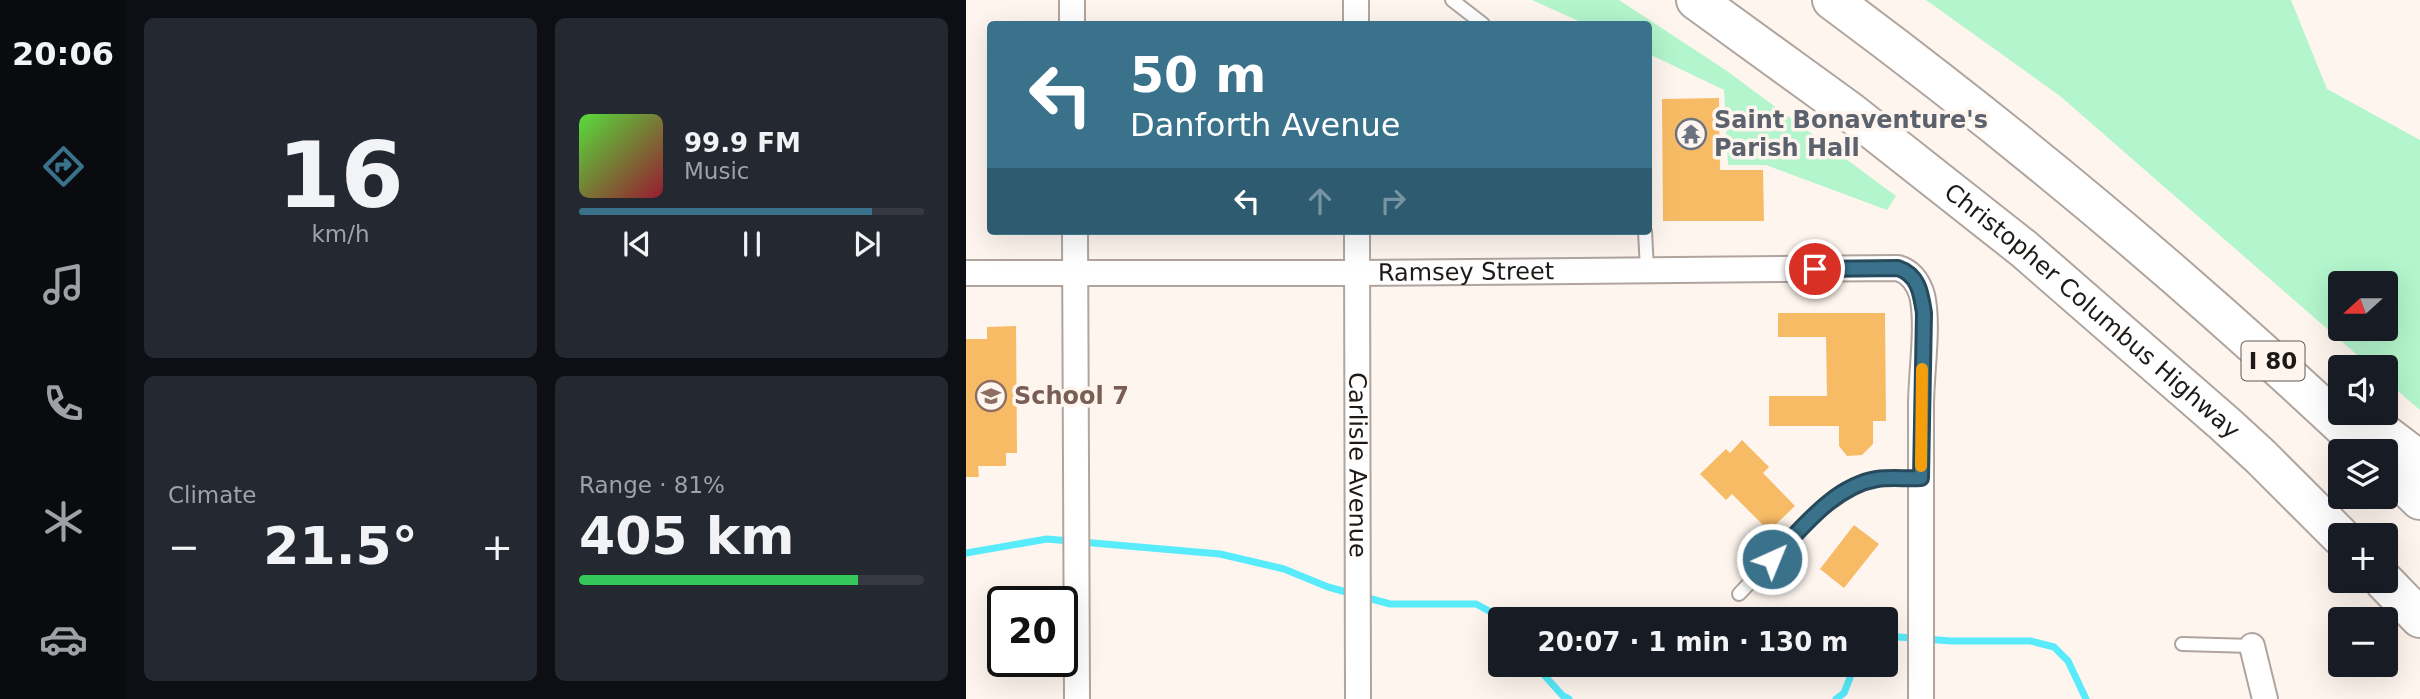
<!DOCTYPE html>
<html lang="en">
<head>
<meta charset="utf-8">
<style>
	:root { --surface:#171b24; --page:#242831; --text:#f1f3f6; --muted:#9ea1a6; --line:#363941; --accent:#3a728c }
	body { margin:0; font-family:"DejaVu Sans",sans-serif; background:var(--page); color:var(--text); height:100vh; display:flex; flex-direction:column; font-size:26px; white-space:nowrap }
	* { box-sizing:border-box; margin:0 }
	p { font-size:23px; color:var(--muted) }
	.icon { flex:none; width:38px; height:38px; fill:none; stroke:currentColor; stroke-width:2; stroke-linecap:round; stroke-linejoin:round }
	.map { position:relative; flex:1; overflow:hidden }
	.sheet { display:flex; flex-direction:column; gap:18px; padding:18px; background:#0d0f14; width:840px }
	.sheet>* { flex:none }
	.top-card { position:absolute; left:21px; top:21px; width:665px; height:214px; border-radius:7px; box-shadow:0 7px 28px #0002; background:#3a728c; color:#fff; overflow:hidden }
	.needle { width:46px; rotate:249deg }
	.fabs { position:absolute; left:1362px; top:271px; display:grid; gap:14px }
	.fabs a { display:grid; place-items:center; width:70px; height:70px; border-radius:7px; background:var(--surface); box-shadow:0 7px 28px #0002; font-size:35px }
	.speed { position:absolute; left:21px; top:586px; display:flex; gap:14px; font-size:35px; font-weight:700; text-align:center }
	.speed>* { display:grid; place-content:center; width:91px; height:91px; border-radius:50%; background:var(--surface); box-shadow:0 7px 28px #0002; line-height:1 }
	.speed .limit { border:4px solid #111; border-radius:10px; background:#fff; color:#111 }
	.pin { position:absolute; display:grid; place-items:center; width:60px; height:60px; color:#fff; margin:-30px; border:4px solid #fff; border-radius:50%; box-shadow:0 2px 7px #0007 }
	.me { position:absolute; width:77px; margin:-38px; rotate:44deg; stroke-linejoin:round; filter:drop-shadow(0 0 5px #0008) }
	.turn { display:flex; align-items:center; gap:24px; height:147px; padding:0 28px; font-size:32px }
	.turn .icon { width:91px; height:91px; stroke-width:2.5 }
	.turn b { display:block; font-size:49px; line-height:60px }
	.lanes { display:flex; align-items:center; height:66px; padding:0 28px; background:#0003; justify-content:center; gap:35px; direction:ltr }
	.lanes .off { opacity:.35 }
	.big { font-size:52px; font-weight:700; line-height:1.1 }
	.sheet .card { flex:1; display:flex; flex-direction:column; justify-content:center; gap:10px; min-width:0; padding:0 24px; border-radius:10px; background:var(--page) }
	.sheet .dial { align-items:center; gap:0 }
	.dial b { font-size:91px; line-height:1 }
	.song { display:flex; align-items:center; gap:21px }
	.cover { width:84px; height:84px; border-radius:10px; background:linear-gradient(135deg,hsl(110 70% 55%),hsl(350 70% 35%)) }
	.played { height:7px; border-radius:4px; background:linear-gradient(90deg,var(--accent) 85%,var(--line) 85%) }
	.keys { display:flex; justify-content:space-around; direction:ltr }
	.heat { display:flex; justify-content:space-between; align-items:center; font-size:38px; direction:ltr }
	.charge { height:10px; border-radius:5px; background:linear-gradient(90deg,#34c759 81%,var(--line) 0) }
	.sheet .tiles { flex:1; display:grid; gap:18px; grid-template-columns:repeat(2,1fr) }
	.trip { position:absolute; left:522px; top:607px; width:410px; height:70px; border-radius:7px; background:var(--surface); box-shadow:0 7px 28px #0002; font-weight:700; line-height:70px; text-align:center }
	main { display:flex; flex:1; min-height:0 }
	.dock { display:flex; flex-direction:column; width:126px; justify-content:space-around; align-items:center; background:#090b0e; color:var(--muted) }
	.dock .icon { width:49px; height:49px }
	.dock .on { color:var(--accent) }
	.dock b { font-size:32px; color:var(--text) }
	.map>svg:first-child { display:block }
</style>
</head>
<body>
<main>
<nav class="dock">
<b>20:06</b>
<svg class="icon on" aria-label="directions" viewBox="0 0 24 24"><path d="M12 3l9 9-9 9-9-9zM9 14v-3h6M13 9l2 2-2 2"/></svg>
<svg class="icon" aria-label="music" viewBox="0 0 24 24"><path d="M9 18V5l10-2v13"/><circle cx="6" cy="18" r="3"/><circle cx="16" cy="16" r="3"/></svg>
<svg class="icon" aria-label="phone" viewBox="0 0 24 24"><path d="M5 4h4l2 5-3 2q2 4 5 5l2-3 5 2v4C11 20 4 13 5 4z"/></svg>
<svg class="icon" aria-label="climate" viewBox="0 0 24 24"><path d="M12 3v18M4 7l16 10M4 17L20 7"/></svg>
<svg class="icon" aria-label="car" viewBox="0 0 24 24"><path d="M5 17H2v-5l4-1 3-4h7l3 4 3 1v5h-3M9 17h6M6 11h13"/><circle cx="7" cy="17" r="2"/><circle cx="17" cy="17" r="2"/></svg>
</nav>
<section class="sheet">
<div class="tiles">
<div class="card dial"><b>16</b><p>km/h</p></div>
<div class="card">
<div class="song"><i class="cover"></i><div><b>99.9 FM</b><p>Music</p></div></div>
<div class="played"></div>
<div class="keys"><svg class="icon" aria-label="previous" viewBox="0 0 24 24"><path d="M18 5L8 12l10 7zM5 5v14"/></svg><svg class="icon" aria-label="pause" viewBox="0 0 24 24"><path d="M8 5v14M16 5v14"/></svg><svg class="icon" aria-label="next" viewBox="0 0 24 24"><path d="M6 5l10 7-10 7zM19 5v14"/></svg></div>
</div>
<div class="card"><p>Climate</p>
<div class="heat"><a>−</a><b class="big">21.5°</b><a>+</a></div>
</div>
<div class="card"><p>Range · 81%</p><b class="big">405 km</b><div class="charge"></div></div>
</div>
</section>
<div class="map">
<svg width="1454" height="699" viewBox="0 0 1454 699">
	<rect width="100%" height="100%" fill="#fef5ee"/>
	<!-- green -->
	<path fill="#b3f5cc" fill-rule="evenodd" d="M 566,0 L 653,0 L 761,71 L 930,196 L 921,210 L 800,165 L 762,165 L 758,90 L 683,54 L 682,24 L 619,24 Z
		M 960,0 L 1325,0 L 1361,89 L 1454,140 L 1454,410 L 1419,380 L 1419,368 L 1405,367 L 1094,96 ZM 1374,284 L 1419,284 L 1419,329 L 1374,329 Z"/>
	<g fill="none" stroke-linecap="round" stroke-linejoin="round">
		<!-- stream -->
		<path stroke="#57ebfb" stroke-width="7" d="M 0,553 L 81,539 L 254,554 L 318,569 L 362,587 L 424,604 L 510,604 L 540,620
			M 919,636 L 985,641 L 1065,641 L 1088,647 L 1102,661 L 1120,699
			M 569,665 L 597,696 L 603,699
			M 870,699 L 878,693 L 889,665"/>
	</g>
	<!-- building -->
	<path fill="#f8bb65" d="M 753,98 L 754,170 L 797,170 L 798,221 L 697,221 L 696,99 Z
		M 812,313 L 919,313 L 920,421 L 907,421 L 907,444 L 896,455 L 881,456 L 873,446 L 873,426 L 803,426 L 803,396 L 861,396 L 860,337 L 812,337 Z
		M 50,326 L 51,453 L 40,453 L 40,466 L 12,466 L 13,477 L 0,477 L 0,339 L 21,339 L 21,327 Z
		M 776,440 L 803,467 L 797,473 L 829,506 L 803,531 L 766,494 L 760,500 L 734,474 L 760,449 L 764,453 Z
		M 888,525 L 913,544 L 878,588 L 854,569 Z"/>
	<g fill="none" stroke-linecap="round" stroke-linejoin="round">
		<!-- lane casing -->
		<g stroke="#b0a59e" stroke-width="16">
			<path id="lane" d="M 486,0 L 517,24
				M 679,231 L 681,270
				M 773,594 C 810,556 856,495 907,480 C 921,476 940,479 955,478
				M 1216,644 L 1286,646"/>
		</g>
		<!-- street casing -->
		<g stroke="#b0a59e" stroke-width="28">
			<g id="street">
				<path d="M 106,0 L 106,24"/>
				<path d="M 390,0 L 390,24"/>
				<path d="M 109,231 L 111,699"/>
				<path id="s1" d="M 391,231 L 392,699"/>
				<path id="s2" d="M 0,273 L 391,273 L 932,268 C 945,272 952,282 956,295 C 963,325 955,373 955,406 C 955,504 955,601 955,699"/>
				<path d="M 1286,646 L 1299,699"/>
			</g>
		</g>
		<!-- highway casing -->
		<g stroke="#b0a59e" stroke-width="42">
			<g id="highway">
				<path id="s3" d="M 730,0 L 883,111 L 1058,249 L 1259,424 L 1295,457 L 1374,536"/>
				<path d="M 866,0 C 1055,140 1233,290 1404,452"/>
				<path d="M 1391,413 L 1454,461"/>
				<path d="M 1419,466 L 1454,500"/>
				<path d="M 1418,581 L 1454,618"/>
			</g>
		</g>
		<!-- lane -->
		<use href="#lane" stroke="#fff" stroke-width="12"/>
		<!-- street -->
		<use href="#street" stroke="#fff" stroke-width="24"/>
		<!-- highway -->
		<use href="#highway" stroke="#fff" stroke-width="38"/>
	</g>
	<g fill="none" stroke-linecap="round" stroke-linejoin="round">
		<!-- route casing -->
		<g stroke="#264a5b" stroke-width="18">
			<path id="route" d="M 806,559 C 835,530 867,486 911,479 C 925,477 941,479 955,478 L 958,313 C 955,294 953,275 932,268 L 849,269"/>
		</g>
		<!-- route -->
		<use href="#route" stroke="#3a728c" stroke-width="12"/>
		<!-- slow -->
		<path stroke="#f59e0b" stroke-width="12" d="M 955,466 L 956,369"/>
	</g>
	<!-- icons -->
	<defs>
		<g id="temple-ring" transform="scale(1.575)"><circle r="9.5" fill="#fef5ee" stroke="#6b7280" stroke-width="1.5"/><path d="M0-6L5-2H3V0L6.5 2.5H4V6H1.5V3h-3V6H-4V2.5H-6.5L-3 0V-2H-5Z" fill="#6b7280"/></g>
		<g id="school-ring" transform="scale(1.575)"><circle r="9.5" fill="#fef5ee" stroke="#8d6e63" stroke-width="1.5"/><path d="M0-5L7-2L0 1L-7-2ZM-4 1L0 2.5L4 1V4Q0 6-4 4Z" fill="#8d6e63"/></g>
	</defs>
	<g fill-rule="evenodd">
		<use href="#temple-ring" x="725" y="134"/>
		<use href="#school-ring" x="25" y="396"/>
	</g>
	<g text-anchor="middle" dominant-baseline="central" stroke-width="7" stroke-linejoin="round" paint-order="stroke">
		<!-- shield labels -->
		<rect fill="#fef5ee" stroke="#605b57" stroke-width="2" x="1275.5" y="341.5" width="63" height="39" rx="5"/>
		<g font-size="23" font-weight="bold" fill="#1d1916">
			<text x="1307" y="361">I 80</text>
		</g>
		<!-- worship labels -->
		<g font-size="24" font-weight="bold" fill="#5b616d" stroke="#fef5ee" text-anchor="start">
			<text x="748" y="120">Saint Bonaventure's<tspan x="748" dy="28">Parish Hall</tspan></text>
		</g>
		<!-- street labels -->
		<g font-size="24" fill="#1d1916" stroke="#fef5ee">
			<text stroke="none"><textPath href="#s2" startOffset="500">Ramsey Street</textPath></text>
			<text stroke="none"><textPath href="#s3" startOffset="504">Christopher Columbus Highway</textPath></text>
			<text stroke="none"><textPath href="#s1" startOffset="234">Carlisle Avenue</textPath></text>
		</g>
		<!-- education labels -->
		<g font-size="24" font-weight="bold" fill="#785e54" stroke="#fef5ee" text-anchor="start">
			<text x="48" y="396">School 7</text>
		</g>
	</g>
</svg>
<div class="fabs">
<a><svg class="needle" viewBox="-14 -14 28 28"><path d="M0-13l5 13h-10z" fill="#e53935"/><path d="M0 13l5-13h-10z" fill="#9ea1a6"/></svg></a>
<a><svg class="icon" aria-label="sound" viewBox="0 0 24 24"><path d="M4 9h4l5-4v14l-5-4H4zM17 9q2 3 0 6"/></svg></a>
<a><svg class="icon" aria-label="layers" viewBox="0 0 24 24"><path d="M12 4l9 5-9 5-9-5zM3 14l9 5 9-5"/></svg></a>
<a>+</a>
<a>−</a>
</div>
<div class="speed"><div class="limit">20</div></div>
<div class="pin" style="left:849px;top:269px;background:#d93025"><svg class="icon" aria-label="arrive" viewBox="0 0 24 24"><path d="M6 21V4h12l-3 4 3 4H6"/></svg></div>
<svg class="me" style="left:806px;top:559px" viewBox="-20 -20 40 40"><circle r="17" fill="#3a728c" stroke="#fff" stroke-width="3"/><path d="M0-11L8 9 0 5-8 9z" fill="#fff"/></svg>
<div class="trip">20:07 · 1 min · 130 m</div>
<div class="top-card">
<div class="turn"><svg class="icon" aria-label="left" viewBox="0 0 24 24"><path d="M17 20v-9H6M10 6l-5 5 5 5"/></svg><div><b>50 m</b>Danforth Avenue</div></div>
<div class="lanes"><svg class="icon" aria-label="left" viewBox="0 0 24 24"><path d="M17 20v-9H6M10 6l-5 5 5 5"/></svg><svg class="icon off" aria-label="ahead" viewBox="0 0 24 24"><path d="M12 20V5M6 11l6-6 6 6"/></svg><svg class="icon off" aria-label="right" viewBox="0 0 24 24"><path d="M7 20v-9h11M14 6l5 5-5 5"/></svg></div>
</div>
</div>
</main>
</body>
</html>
